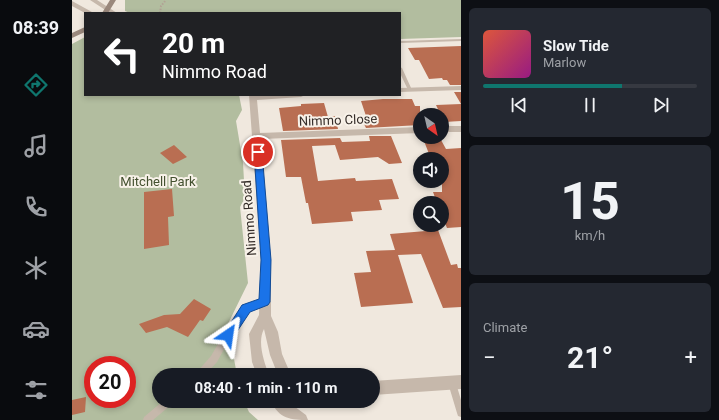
<!DOCTYPE html>
<html lang="en">
<head>
<meta charset="utf-8">
<style>
	:root { --surface:#171b24; --page:#242831; --text:#f1f3f6; --muted:#9ea1a6; --line:#363941; --accent:#0f766e }
	body { margin:0; font-family:Roboto,sans-serif; background:var(--page); color:var(--text); height:100vh; display:flex; flex-direction:column; font-size:15px; white-space:nowrap }
	* { box-sizing:border-box; margin:0 }
	p { font-size:13px; color:var(--muted) }
	.icon { flex:none; width:22px; height:22px; fill:none; stroke:currentColor; stroke-width:2; stroke-linecap:round; stroke-linejoin:round }
	.map { position:relative; flex:1; overflow:hidden }
	.sheet { display:flex; flex-direction:column; gap:8px; padding:8px; background:#0d0f14; width:258px }
	.sheet>* { flex:none }
	.guide { position:absolute; left:12px; top:12px; width:317px; height:84px; border-radius:0px; box-shadow:0 2px 6px #0003; background:#202124; color:#fff; overflow:hidden }
	.needle { width:26px; rotate:146deg }
	.fabs { position:absolute; left:341px; top:108px; display:grid; gap:8px }
	.fabs a { display:grid; place-items:center; width:36px; height:36px; border-radius:50%; background:var(--surface); box-shadow:0 2px 6px #0003; font-size:20px }
	.speed { position:absolute; left:12px; top:356px; display:flex; gap:8px; font-size:20px; font-weight:700; text-align:center }
	.speed>* { display:grid; place-content:center; width:52px; height:52px; border-radius:50%; background:var(--surface); box-shadow:0 2px 6px #0003; line-height:1 }
	.speed .limit { border:6px solid #d22; background:#fff; color:#111 }
	.pin { position:absolute; display:grid; place-items:center; width:34px; height:34px; color:#fff; margin:-17px; border:2px solid #fff; border-radius:50%; box-shadow:0 1px 4px #0007 }
	.me { position:absolute; width:44px; margin:-22px; rotate:32deg; stroke-linejoin:round; filter:drop-shadow(0 0 3px #0008) }
	.turn { display:flex; align-items:center; gap:14px; height:84px; padding:0 12px; font-size:18px }
	.turn .icon { width:52px; height:52px; stroke-width:2.5 }
	.turn b { display:block; font-size:28px; line-height:34px }
	.big { font-size:30px; font-weight:700; line-height:1.1 }
	.sheet .widget { flex:1; display:flex; flex-direction:column; justify-content:center; gap:6px; min-width:0; padding:0 14px; border-radius:6px; background:var(--page) }
	.sheet .dial { align-items:center; gap:0 }
	.dial b { font-size:52px; line-height:1 }
	.song { display:flex; align-items:center; gap:12px }
	.cover { width:48px; height:48px; border-radius:6px; background:linear-gradient(135deg,hsl(10 70% 55%),hsl(310 70% 35%)) }
	.played { height:4px; border-radius:2px; background:linear-gradient(90deg,var(--accent) 65%,var(--line) 65%) }
	.keys { display:flex; justify-content:space-around; direction:ltr }
	.heat { display:flex; justify-content:space-between; align-items:center; font-size:22px; direction:ltr }
	.trip { position:absolute; left:80px; top:368px; width:228px; height:40px; border-radius:20px; background:var(--surface); box-shadow:0 2px 6px #0003; font-weight:700; line-height:40px; text-align:center }
	main { display:flex; flex:1; min-height:0 }
	.menu { display:flex; flex-direction:column; width:72px; justify-content:space-around; align-items:center; background:#090b0e; color:var(--muted) }
	.menu .icon { width:28px; height:28px }
	.menu .active { color:var(--accent) }
	.menu b { font-size:18px; color:var(--text) }
	.map>svg:first-child { display:block }
</style>
</head>
<body>
<main>
<nav class="menu">
<b>08:39</b>
<svg class="icon active" aria-label="directions" viewBox="0 0 24 24"><path d="M12 3l9 9-9 9-9-9zM9 14v-3h6M13 9l2 2-2 2"/></svg>
<svg class="icon" aria-label="music" viewBox="0 0 24 24"><path d="M9 18V5l10-2v13"/><circle cx="6" cy="18" r="3"/><circle cx="16" cy="16" r="3"/></svg>
<svg class="icon" aria-label="phone" viewBox="0 0 24 24"><path d="M5 4h4l2 5-3 2q2 4 5 5l2-3 5 2v4C11 20 4 13 5 4z"/></svg>
<svg class="icon" aria-label="climate" viewBox="0 0 24 24"><path d="M12 3v18M4 7l16 10M4 17L20 7"/></svg>
<svg class="icon" aria-label="car" viewBox="0 0 24 24"><path d="M5 17H2v-5l4-1 3-4h7l3 4 3 1v5h-3M9 17h6M6 11h13"/><circle cx="7" cy="17" r="2"/><circle cx="17" cy="17" r="2"/></svg>
<svg class="icon" aria-label="filters" viewBox="0 0 24 24"><path d="M4 7h16M4 17h16"/><circle cx="9" cy="7" r="2"/><circle cx="15" cy="17" r="2"/></svg>
</nav>
<div class="map">
<svg width="389" height="420" viewBox="0 0 389 420">
	<rect width="100%" height="100%" fill="#f0e8de"/>
	<!-- green -->
	<path fill="#b2bd9f" fill-rule="evenodd" d="M 53,0 L 389,0 L 389,37 L 328,39 L 328,13 L 58,13 L 53,11 Z
		M 13,37 L 13,95 L 167,95 L 170,110 L 164,121 L 171,163 L 173,198 L 168,207 L 176,283 L 151,334 L 163,338 L 162,359 L 165,375 L 87,375 L 87,401 L 172,401 L 177,412 L 186,420 L 0,420 L 0,44 ZM 21,365 L 55,365 L 55,399 L 21,399 Z"/>
	<!-- building -->
	<path fill="#b96e52" d="M 389,46 L 389,85 L 378,85 L 375,80 L 371,80 L 370,78 L 357,79 L 347,60 L 343,60 L 336,48 Z
		M 382,92 L 389,92 L 389,121 L 372,122 L 364,105 L 389,104 Z
		M 311,99 L 340,99 L 343,106 L 348,106 L 348,125 L 294,128 L 291,122 L 296,122 L 289,101 Z
		M 252,103 L 256,117 L 263,116 L 266,129 L 211,131 L 207,108 L 229,106 L 229,104 Z
		M 297,136 L 319,136 L 330,163 L 317,164 L 306,157 L 268,160 L 263,145 L 240,146 L 246,181 L 283,178 L 284,181 L 320,179 L 327,199 L 307,200 L 310,210 L 279,212 L 281,221 L 240,224 L 236,203 L 234,203 L 229,177 L 214,177 L 209,140 L 268,138 L 270,142 L 298,141 Z
		M 369,140 L 374,149 L 389,148 L 389,227 L 375,228 L 370,216 L 370,203 L 365,203 L 361,192 L 370,192 L 370,159 L 359,159 L 352,141 Z
		M 102,145 L 115,157 L 101,164 L 88,153 Z
		M 100,189 L 102,216 L 96,217 L 97,245 L 72,249 L 72,192 Z
		M 366,230 L 379,265 L 385,264 L 386,268 L 389,268 L 389,307 L 371,308 L 349,254 L 326,255 L 341,303 L 289,307 L 282,273 L 299,272 L 294,251 L 323,250 L 318,234 Z
		M 122,299 L 139,309 L 131,321 L 128,320 L 116,337 L 95,327 L 74,333 L 67,324 L 92,315 L 108,314 Z
		M 14,397 L 13,412 L 0,415 L 0,400 Z"/>
	<g fill="none" stroke-linecap="round" stroke-linejoin="round">
		<!-- path -->
		<path stroke="#b2a295" stroke-width="2" stroke-dasharray="1.5 1.5" stroke-linecap="butt" d="M 88,13 L 89,6 L 94,0"/>
		<!-- lane -->
		<path fill="#c6b8ab" fill-rule="evenodd" d="M 389,39 L 389,41 L 328,43 L 328,41 Z
			M 328,67 L 330,68 L 340,90 L 340,91 L 336,91 L 336,90 L 328,73 Z
			M 192,299 L 194,300 L 196,302 L 194,304 L 176,310 L 163,329 L 145,362 L 133,375 L 124,375 L 125,372 L 139,356 L 157,325 L 172,306 Z
			M 380,379 L 383,380 L 389,400 L 389,417 L 386,416 L 385,413 L 376,383 L 377,380 Z
			M 91,401 L 101,401 L 100,404 L 81,420 L 71,420 L 72,417 Z"/>
		<!-- street -->
		<path fill="#c6b8ab" fill-rule="evenodd" d="M 18,0 L 25,0 L 45,13 L 38,13 Z
			M 0,1 L 20,12 L 21,13 L 13,13 L 0,6 Z
			M 389,86 L 389,90 L 328,92 L 328,88 Z
			M 177,95 L 233,95 L 229,97 L 185,100 L 188,133 L 348,127 L 348,133 L 189,139 L 199,260 L 199,316 L 206,332 L 210,354 L 219,375 L 206,375 L 198,355 L 192,329 C 185,342 192,362 197,375 L 185,375 L 180,362 L 177,334 L 187,315 L 189,260 Z
			M 370,126 L 389,126 L 389,132 L 370,132 Z
			M 389,375 L 389,389 L 301,395 L 301,381 Z
			M 199,401 L 215,401 L 234,415 L 236,420 C 219,420 207,419 199,401 Z"/>
		<!-- secondary -->
		<path fill="#9a887c" fill-rule="evenodd" d="M 38,0 L 44,0 L 36,13 L 30,13 Z
			M 13,27 L 13,32 L 0,38 L 0,33 Z"/>
	</g>
	<!-- route -->
	<path fill="#1a73e8" stroke="#114b97" d="M 186,149 L 190,152 L 199,260 L 198,302 L 196,305 L 178,312 L 160,339 L 156,340 L 152,339 L 151,335 L 170,305 L 187,299 L 189,260 L 182,152 Z"/>
	<g text-anchor="middle" dominant-baseline="central" stroke-width="4" stroke-linejoin="round" paint-order="stroke">
		<!-- street labels -->
		<g font-size="13" fill="#352d29" stroke="#f8f2e9">
			<text transform="translate(266 120) rotate(-2)">Nimmo Close</text>
			<text transform="translate(177 218) rotate(-94)">Nimmo Road</text>
		</g>
		<!-- park labels -->
		<g font-size="13" fill="#445130" stroke="#f8f2e9">
			<text x="86" y="181">Mitchell Park</text>
		</g>
	</g>
</svg>
<div class="fabs">
<a><svg class="needle" viewBox="-14 -14 28 28"><path d="M0-13l5 13h-10z" fill="#e53935"/><path d="M0 13l5-13h-10z" fill="#9ea1a6"/></svg></a>
<a><svg class="icon" aria-label="sound" viewBox="0 0 24 24"><path d="M4 9h4l5-4v14l-5-4H4zM17 9q2 3 0 6"/></svg></a>
<a><svg class="icon" aria-label="search" viewBox="0 0 24 24"><circle cx="10" cy="10" r="6"/><path d="M15 15l6 6"/></svg></a>
</div>
<div class="speed"><div class="limit">20</div></div>
<div class="pin" style="left:186px;top:152px;background:#d93025"><svg class="icon" aria-label="arrive" viewBox="0 0 24 24"><path d="M6 21V4h12l-3 4 3 4H6"/></svg></div>
<svg class="me" style="left:156px;top:335px" viewBox="-20 -20 40 40"><path d="M0-17L14 15 0 8-14 15z" fill="#1a73e8" stroke="#fff" stroke-width="4"/></svg>
<div class="trip">08:40 · 1 min · 110 m</div>
<div class="guide">
<div class="turn"><svg class="icon" aria-label="left" viewBox="0 0 24 24"><path d="M17 20v-9H6M10 6l-5 5 5 5"/></svg><div><b>20 m</b>Nimmo Road</div></div>
</div>
</div>
<section class="sheet">
<div class="widget">
<div class="song"><i class="cover"></i><div><b>Slow Tide</b><p>Marlow</p></div></div>
<div class="played"></div>
<div class="keys"><svg class="icon" aria-label="previous" viewBox="0 0 24 24"><path d="M18 5L8 12l10 7zM5 5v14"/></svg><svg class="icon" aria-label="pause" viewBox="0 0 24 24"><path d="M8 5v14M16 5v14"/></svg><svg class="icon" aria-label="next" viewBox="0 0 24 24"><path d="M6 5l10 7-10 7zM19 5v14"/></svg></div>
</div>
<div class="widget dial"><b>15</b><p>km/h</p></div>
<div class="widget"><p>Climate</p>
<div class="heat"><a>−</a><b class="big">21°</b><a>+</a></div>
</div>
</section>
</main>
</body>
</html>
